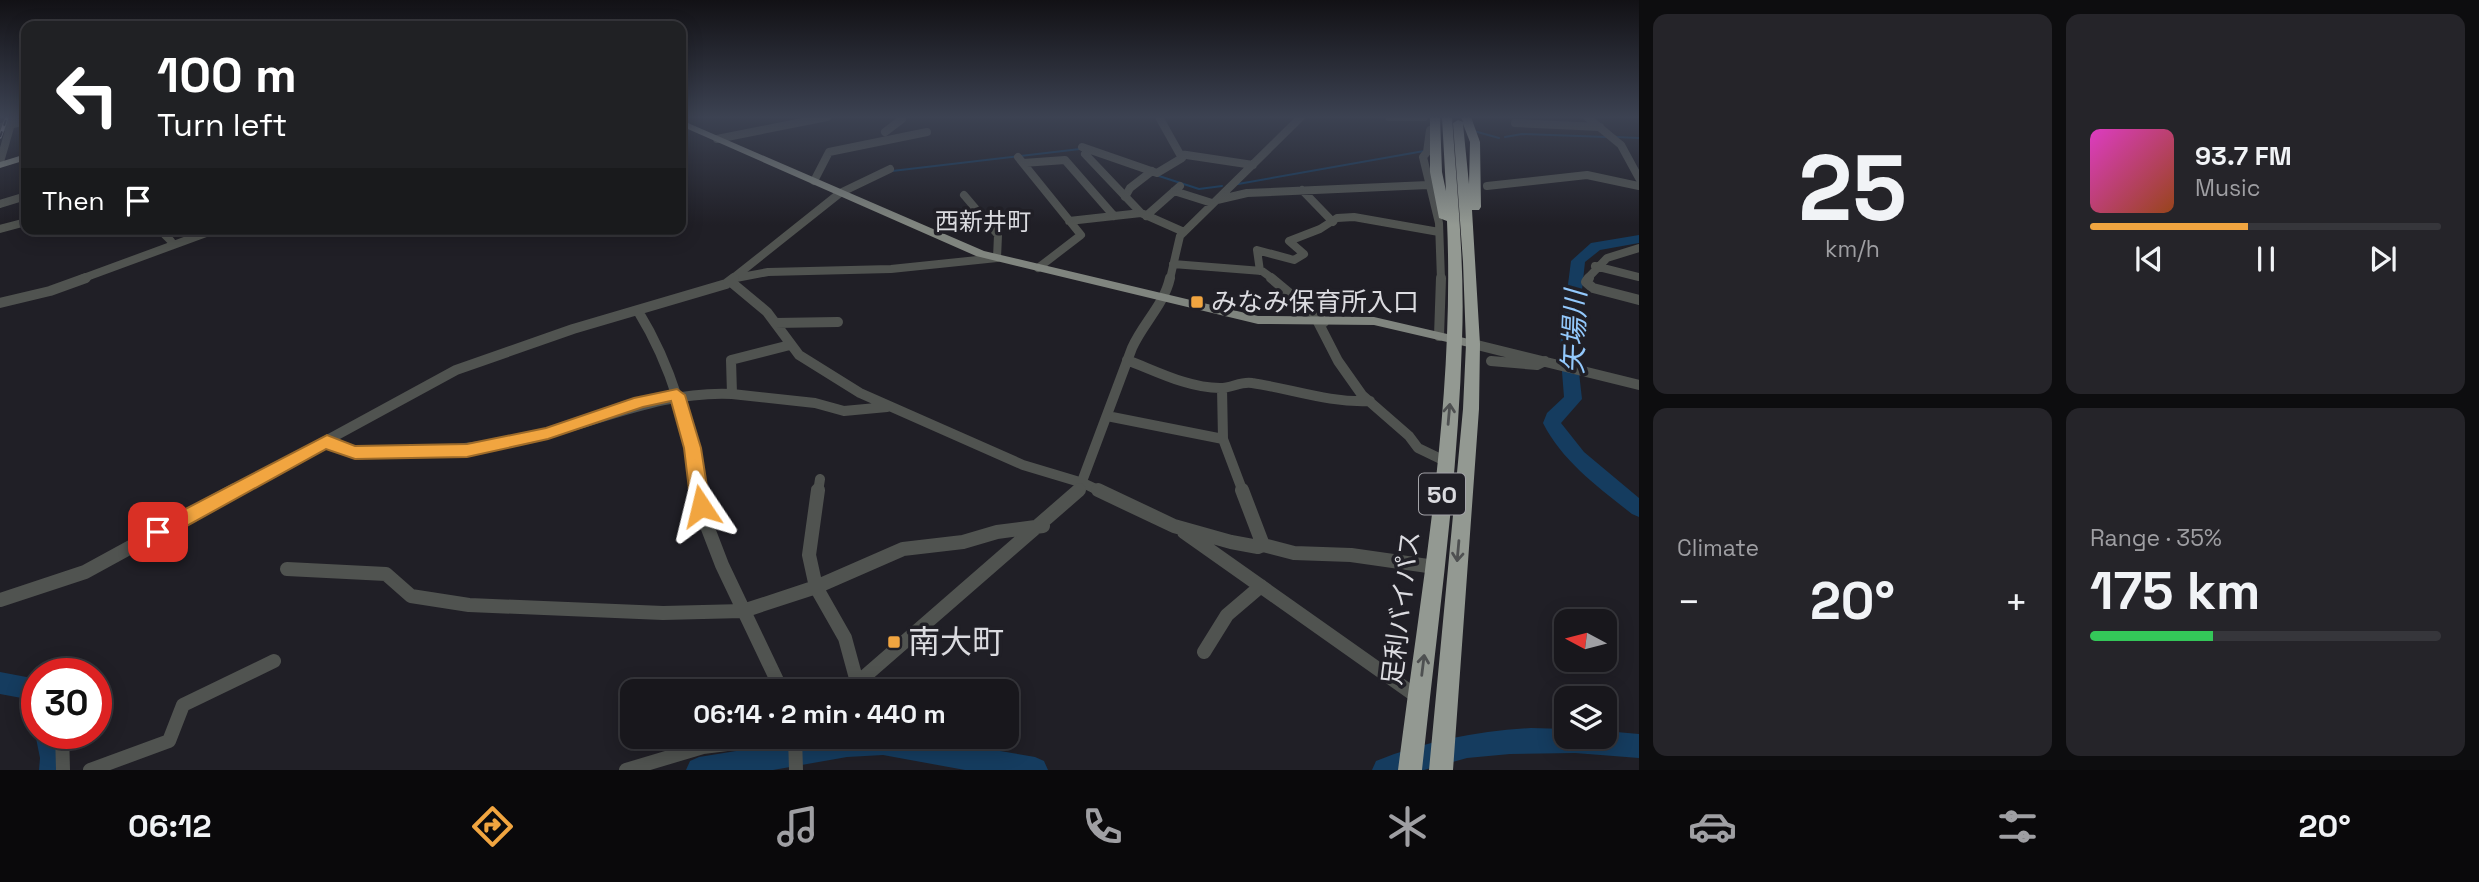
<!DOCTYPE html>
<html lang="en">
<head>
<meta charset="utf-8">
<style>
	:root { --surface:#18171c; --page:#252429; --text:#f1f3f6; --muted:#9f9fa3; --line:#36363b; --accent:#f1a540 }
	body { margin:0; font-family:"Space Grotesk","Noto Sans JP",sans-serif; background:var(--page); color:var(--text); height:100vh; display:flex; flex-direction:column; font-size:26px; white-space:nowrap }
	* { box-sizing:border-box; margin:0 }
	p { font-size:23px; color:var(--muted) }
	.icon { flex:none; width:38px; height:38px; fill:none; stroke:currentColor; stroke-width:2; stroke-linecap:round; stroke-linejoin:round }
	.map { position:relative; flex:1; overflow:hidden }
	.sheet { display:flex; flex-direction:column; gap:14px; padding:14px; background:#0d0d0f; width:840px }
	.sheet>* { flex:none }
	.guide { position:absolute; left:21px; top:21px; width:665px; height:214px; border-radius:14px; box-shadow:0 4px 18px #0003,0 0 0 2px var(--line); background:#202124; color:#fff; overflow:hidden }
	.needle { width:46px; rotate:277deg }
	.buttons { position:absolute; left:1554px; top:609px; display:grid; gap:14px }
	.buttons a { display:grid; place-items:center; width:63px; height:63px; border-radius:14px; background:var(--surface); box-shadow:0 4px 18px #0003,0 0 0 2px var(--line); font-size:35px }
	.speed { position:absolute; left:21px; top:658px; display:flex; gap:14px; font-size:35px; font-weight:700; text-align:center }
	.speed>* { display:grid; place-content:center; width:91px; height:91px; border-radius:50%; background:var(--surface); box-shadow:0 4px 18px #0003,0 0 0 2px var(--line); line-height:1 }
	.speed .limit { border:10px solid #d22; background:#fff; color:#111 }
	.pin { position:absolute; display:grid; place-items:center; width:60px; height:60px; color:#fff; margin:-30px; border-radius:14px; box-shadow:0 4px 10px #0006 }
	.me { position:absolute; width:77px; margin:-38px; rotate:350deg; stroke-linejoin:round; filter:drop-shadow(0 0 5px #0008) }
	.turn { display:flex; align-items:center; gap:24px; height:147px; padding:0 21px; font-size:32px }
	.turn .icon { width:91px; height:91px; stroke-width:2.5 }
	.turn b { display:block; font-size:49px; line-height:60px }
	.then { display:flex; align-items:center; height:66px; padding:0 21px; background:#0003; gap:14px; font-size:26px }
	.big { font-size:52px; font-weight:600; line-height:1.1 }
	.sheet .widget { flex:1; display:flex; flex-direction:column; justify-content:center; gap:10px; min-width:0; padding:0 24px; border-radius:14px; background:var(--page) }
	.sheet .dial { align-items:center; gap:0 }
	.dial b { font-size:91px; line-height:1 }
	.song { display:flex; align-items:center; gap:21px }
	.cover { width:84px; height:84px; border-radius:10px; background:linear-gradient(135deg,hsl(310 70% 55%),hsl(20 70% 35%)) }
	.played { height:7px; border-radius:4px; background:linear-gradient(90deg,var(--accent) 45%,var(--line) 45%) }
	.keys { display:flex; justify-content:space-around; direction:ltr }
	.heat { display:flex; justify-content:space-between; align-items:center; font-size:38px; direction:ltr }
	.charge { height:10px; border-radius:5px; background:linear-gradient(90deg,#34c759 35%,var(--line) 0) }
	.sheet .tiles { flex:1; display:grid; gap:14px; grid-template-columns:repeat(2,1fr) }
	.trip { position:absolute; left:620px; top:679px; width:399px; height:70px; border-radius:14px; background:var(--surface); box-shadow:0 4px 18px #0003,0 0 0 2px var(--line); font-weight:600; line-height:70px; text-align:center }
	.dock { display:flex; height:112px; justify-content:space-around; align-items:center; background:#0a090b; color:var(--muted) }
	.dock .icon { width:49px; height:49px }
	.dock .current { color:var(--accent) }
	.dock b { font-size:32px; color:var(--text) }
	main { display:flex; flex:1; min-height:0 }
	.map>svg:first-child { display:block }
</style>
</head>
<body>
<main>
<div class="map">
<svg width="1639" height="770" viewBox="0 0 1639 770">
	<rect width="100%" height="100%" fill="#201f26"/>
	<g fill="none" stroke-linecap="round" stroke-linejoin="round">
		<!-- stream -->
		<path stroke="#153c5f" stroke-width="2" d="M 1474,131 L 1499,138
			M 1505,137 L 1522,134 L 1606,137
			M 1616,137 L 1639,138
			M 892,171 L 1080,149
			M 1159,176 L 1199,189 L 1222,186
			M 1238,184 L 1424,151"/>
		<!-- river -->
		<path fill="#153c5f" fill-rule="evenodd" d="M 1639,235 L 1639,243 L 1600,250 L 1585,262 L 1576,346 L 1582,399 L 1561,423 L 1584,452 L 1639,498 L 1639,517 L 1632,514 C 1599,488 1562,461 1543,423 L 1547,413 L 1564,397 L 1560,346 L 1571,261 L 1591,243 Z
			M 0,672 L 37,679 L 37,705 L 27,699 L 0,694 Z
			M 1531,728 L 1566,729 L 1566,737 L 1605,737 L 1605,731 L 1639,734 L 1639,758 L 1575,753 L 1510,754 L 1467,758 L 1424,770 L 1372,770 L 1376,761 C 1426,741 1478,731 1531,728 Z
			M 37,730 L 37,733 L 61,733 L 66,758 L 65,770 L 39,770 L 40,758 L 35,733 Z
			M 823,737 L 917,737 L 1035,757 L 1044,761 L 1048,770 L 965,770 L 883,755 L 847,757 L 773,770 L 686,770 L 690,761 L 699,757 Z"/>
		<!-- minor-far2 -->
		<path stroke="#505350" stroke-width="8" d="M 1389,117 L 1424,117
			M 1587,117 L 1621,145 L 1639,178
			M 1515,123 L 1600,127
			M 0,127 L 26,121
			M 1435,128 L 1430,130 L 1427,152 L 1423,157 L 1439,223 L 1441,279
			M 885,132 L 902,119 L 901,117
			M 717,139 L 827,117
			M 1082,147 L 1157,173 L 1182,158 L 1159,117
			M 1085,154 L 1141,213 L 1184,232
			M 1180,154 L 1253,165
			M 1018,157 L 1081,235 L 1038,268
			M 0,162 L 13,117
			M 1023,163 L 1065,160 L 1114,216
			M 814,181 L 829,152 L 927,132
			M 1487,186 L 1587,175 L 1639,186
			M 1302,190 L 1333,222
			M 1174,191 L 1212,203
			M 1125,197 L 1130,188 L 1152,171
			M 1217,200 L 1247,193 L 1428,185
			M 0,204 L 26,196
			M 1146,216 L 1180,186
			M 1069,221 L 1141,213
			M 0,229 L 26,222
			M 159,229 L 171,241
			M 1173,264 L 1262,271 L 1273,279
			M 1595,266 L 1639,277
			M 1260,271 L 1257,250 L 1294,260 L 1304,254 L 1289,241 L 1320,229 L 1337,218 L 1354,217 L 1439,232
			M 736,278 L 768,272 L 891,269 L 997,258 L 998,235 L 964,195
			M 81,279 L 217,229
			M 732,279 L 840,193 L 890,169
			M 1170,279 L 1180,236 L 1301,117
			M 1587,279 L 1607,258 L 1639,248"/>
		<!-- minor-far1 -->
		<path stroke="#505350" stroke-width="10" d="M 1271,278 L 1324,322
			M 1589,278 L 1586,282 L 1593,288 L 1639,300
			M 731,282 L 767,312 L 799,355 L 860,393 L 1023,465 L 1083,483 L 1102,492
			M 0,303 L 50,291 L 86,278
			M 638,311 C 673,368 688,427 699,492
			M 1318,322 L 1338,361 L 1362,395 L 1409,436 L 1418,448 L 1445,461
			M 775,323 L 838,322
			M 1439,336 L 1441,278
			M 1473,344 L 1639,385
			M 790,345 L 731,360 L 732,394 L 815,403 L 844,411 L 887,407
			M 1127,360 C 1156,371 1188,388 1220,388 C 1232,388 1241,381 1252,383 C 1292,389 1329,403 1370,401
			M 1491,361 L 1537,365 L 1545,361
			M 1222,388 L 1223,439 L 1243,492
			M 1107,416 L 1223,439
			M 327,441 C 348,454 371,453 395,452 C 445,452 495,446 544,434 C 608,418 664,391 732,394
			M 232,492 L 456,370 L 573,329 L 726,284 L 734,278
			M 818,492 L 820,479
			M 1078,492 L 1132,348 C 1143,323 1164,305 1170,278"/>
		<!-- minor -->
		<path stroke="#505350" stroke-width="14" d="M 699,490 L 707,526 L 722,565 L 782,691
			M 818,490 L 809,555 L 816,587 L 845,638 L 857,682
			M 1098,490 L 1174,526 L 1231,542 L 1258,547 L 1263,545 L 1294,553 L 1351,555 L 1435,567
			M 1242,490 L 1263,545
			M 1184,532 L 1419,698
			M 287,569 L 386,574 L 411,596 L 469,605 L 663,613 L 743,611 L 816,587 L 903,549 L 963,542 L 997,532 L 1043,526
			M 0,600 L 85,572 L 235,490
			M 1204,652 L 1227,615 L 1261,586
			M 848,691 L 1079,490
			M 62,733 L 63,770
			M 795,737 L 796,770
			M 90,770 L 169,741 L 183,705 L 274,661
			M 626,770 L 703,747 L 783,737"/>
		<!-- major -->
		<path fill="#80857f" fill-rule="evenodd" d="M 681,120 L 984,251 L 1258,316 L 1374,317 L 1473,340 L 1480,344 L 1473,348 L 1374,325 L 1258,324 L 976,256 L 681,126 Z
			M 26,154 L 26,160 L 0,168 L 0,162 Z"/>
		<!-- highway -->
		<path fill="#939992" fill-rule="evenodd" d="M 1430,117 L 1440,117 L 1442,172 L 1446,191 L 1442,117 L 1452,117 C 1457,191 1465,266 1462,340 C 1458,484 1437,627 1422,770 L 1398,770 C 1421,588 1455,405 1447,221 L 1439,218 L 1430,172 Z
			M 1461,117 L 1471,117 L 1480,142 L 1481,207 L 1479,210 L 1472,210 L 1480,344 L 1479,409 L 1453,770 L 1429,770 L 1463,409 L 1466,344 L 1463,262 L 1453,123 L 1458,120 L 1463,122 ZM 1463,124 L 1470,142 L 1469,184 Z"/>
		<!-- rail casing -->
		<g stroke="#9d9da3" stroke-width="3.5">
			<path id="rail" d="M 0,137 L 7,117"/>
		</g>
		<!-- rail -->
		<use href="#rail" stroke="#201f26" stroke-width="2" stroke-dasharray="6" stroke-linecap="butt"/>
	</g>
	<!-- one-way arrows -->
	<defs><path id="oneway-shaft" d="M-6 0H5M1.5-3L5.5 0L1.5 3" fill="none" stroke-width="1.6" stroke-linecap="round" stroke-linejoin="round" transform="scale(1.75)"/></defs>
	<g stroke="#4e5051">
		<use href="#oneway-shaft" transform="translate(1449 414) rotate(-85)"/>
		<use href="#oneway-shaft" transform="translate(1458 551) rotate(95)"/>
		<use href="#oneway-shaft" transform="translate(1423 665) rotate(-83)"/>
	</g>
	<!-- sky -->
	<linearGradient id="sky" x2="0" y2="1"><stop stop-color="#121115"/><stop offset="0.52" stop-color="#3c4252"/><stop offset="1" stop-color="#3c4252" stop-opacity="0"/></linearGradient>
	<rect width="1639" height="225" fill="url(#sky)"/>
	<!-- route -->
	<path fill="#f1a540" stroke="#9d6b2a" stroke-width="2" d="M 677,389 L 685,395 L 701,448 L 710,506 L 707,511 L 694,511 L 691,506 L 684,448 L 671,401 L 643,407 L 548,439 L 467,457 L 355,459 L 326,449 L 165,538 L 158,540 L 151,538 L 148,532 L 151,527 L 327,435 L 355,446 L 467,444 L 546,428 L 634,398 Z"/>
	<!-- markers -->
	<g fill="#f1a540" stroke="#201f26" stroke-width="2.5">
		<rect x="1190" y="295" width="14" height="14" rx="3.5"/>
		<rect x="887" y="635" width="14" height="14" rx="3.5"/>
	</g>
	<g text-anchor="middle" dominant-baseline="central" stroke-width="7" stroke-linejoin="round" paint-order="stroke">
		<!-- far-quarter labels -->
		<g font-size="24" fill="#dbdbe0" stroke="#201f26">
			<text x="983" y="221">西新井町</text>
		</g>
		<!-- shield labels -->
		<rect fill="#201f26" stroke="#a3a3a8" stroke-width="2" x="1419" y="473.5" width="46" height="41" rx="5"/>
		<g font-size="24" font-weight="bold" fill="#dbdbe0">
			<text x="1442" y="494">50</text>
		</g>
		<!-- poi labels -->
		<g font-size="26" fill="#dbdbe0" stroke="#201f26" text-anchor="start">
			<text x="1211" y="302">みなみ保育所入口</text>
		</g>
		<!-- street labels -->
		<g font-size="26" fill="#dbdbe0" stroke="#201f26">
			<text transform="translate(1401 608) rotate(-83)">足利バイパス</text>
		</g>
		<!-- water labels -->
		<g font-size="28" font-style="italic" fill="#93c9fd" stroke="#201f26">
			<text transform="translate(1574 332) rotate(-88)">矢場川</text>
		</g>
		<!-- near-poi labels -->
		<g font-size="32" fill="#dbdbe0" stroke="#201f26" text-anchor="start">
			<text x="908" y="642">南大町</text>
		</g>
	</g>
</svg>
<div class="buttons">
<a><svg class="needle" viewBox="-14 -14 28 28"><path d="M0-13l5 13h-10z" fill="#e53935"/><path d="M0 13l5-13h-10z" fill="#9f9fa3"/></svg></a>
<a><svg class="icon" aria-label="layers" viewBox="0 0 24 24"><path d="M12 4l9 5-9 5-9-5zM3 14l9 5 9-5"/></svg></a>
</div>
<div class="speed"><div class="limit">30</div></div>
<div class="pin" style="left:158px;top:532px;background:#d93025"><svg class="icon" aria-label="arrive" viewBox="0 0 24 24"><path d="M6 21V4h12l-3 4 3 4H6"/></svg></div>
<svg class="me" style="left:701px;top:506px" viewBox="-20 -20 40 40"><path d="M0-17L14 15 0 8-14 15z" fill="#f1a540" stroke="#fff" stroke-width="4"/></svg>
<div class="trip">06:14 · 2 min · 440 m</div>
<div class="guide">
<div class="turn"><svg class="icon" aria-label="left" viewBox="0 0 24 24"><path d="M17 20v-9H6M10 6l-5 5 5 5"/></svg><div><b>100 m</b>Turn left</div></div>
<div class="then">Then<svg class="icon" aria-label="arrive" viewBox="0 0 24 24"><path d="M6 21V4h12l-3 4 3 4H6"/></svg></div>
</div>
</div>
<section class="sheet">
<div class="tiles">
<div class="widget dial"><b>25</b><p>km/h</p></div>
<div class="widget">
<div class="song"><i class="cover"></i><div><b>93.7 FM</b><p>Music</p></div></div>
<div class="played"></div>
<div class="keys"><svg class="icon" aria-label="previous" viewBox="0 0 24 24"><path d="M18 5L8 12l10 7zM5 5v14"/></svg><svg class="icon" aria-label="pause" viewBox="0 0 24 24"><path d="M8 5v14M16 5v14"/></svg><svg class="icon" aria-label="next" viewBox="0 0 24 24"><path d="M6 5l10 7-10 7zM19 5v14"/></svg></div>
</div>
<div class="widget"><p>Climate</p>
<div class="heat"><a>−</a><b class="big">20°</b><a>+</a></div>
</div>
<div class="widget"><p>Range · 35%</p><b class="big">175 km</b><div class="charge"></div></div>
</div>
</section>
</main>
<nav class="dock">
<b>06:12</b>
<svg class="icon current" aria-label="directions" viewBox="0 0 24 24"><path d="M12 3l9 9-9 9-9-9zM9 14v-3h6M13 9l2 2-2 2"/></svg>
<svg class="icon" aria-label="music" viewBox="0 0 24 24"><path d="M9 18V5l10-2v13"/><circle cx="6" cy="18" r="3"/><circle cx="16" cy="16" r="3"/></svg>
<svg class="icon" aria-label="phone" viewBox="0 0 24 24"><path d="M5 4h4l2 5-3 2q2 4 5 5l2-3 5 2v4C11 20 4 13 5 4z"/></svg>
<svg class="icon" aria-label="climate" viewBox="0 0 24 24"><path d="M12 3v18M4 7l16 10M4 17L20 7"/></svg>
<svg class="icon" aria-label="car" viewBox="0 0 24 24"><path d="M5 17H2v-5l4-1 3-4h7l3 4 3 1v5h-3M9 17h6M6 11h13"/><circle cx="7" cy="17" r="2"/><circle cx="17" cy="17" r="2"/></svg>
<svg class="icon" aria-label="filters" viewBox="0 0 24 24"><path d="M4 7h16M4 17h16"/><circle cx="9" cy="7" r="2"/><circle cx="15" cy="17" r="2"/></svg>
<b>20°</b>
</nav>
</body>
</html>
